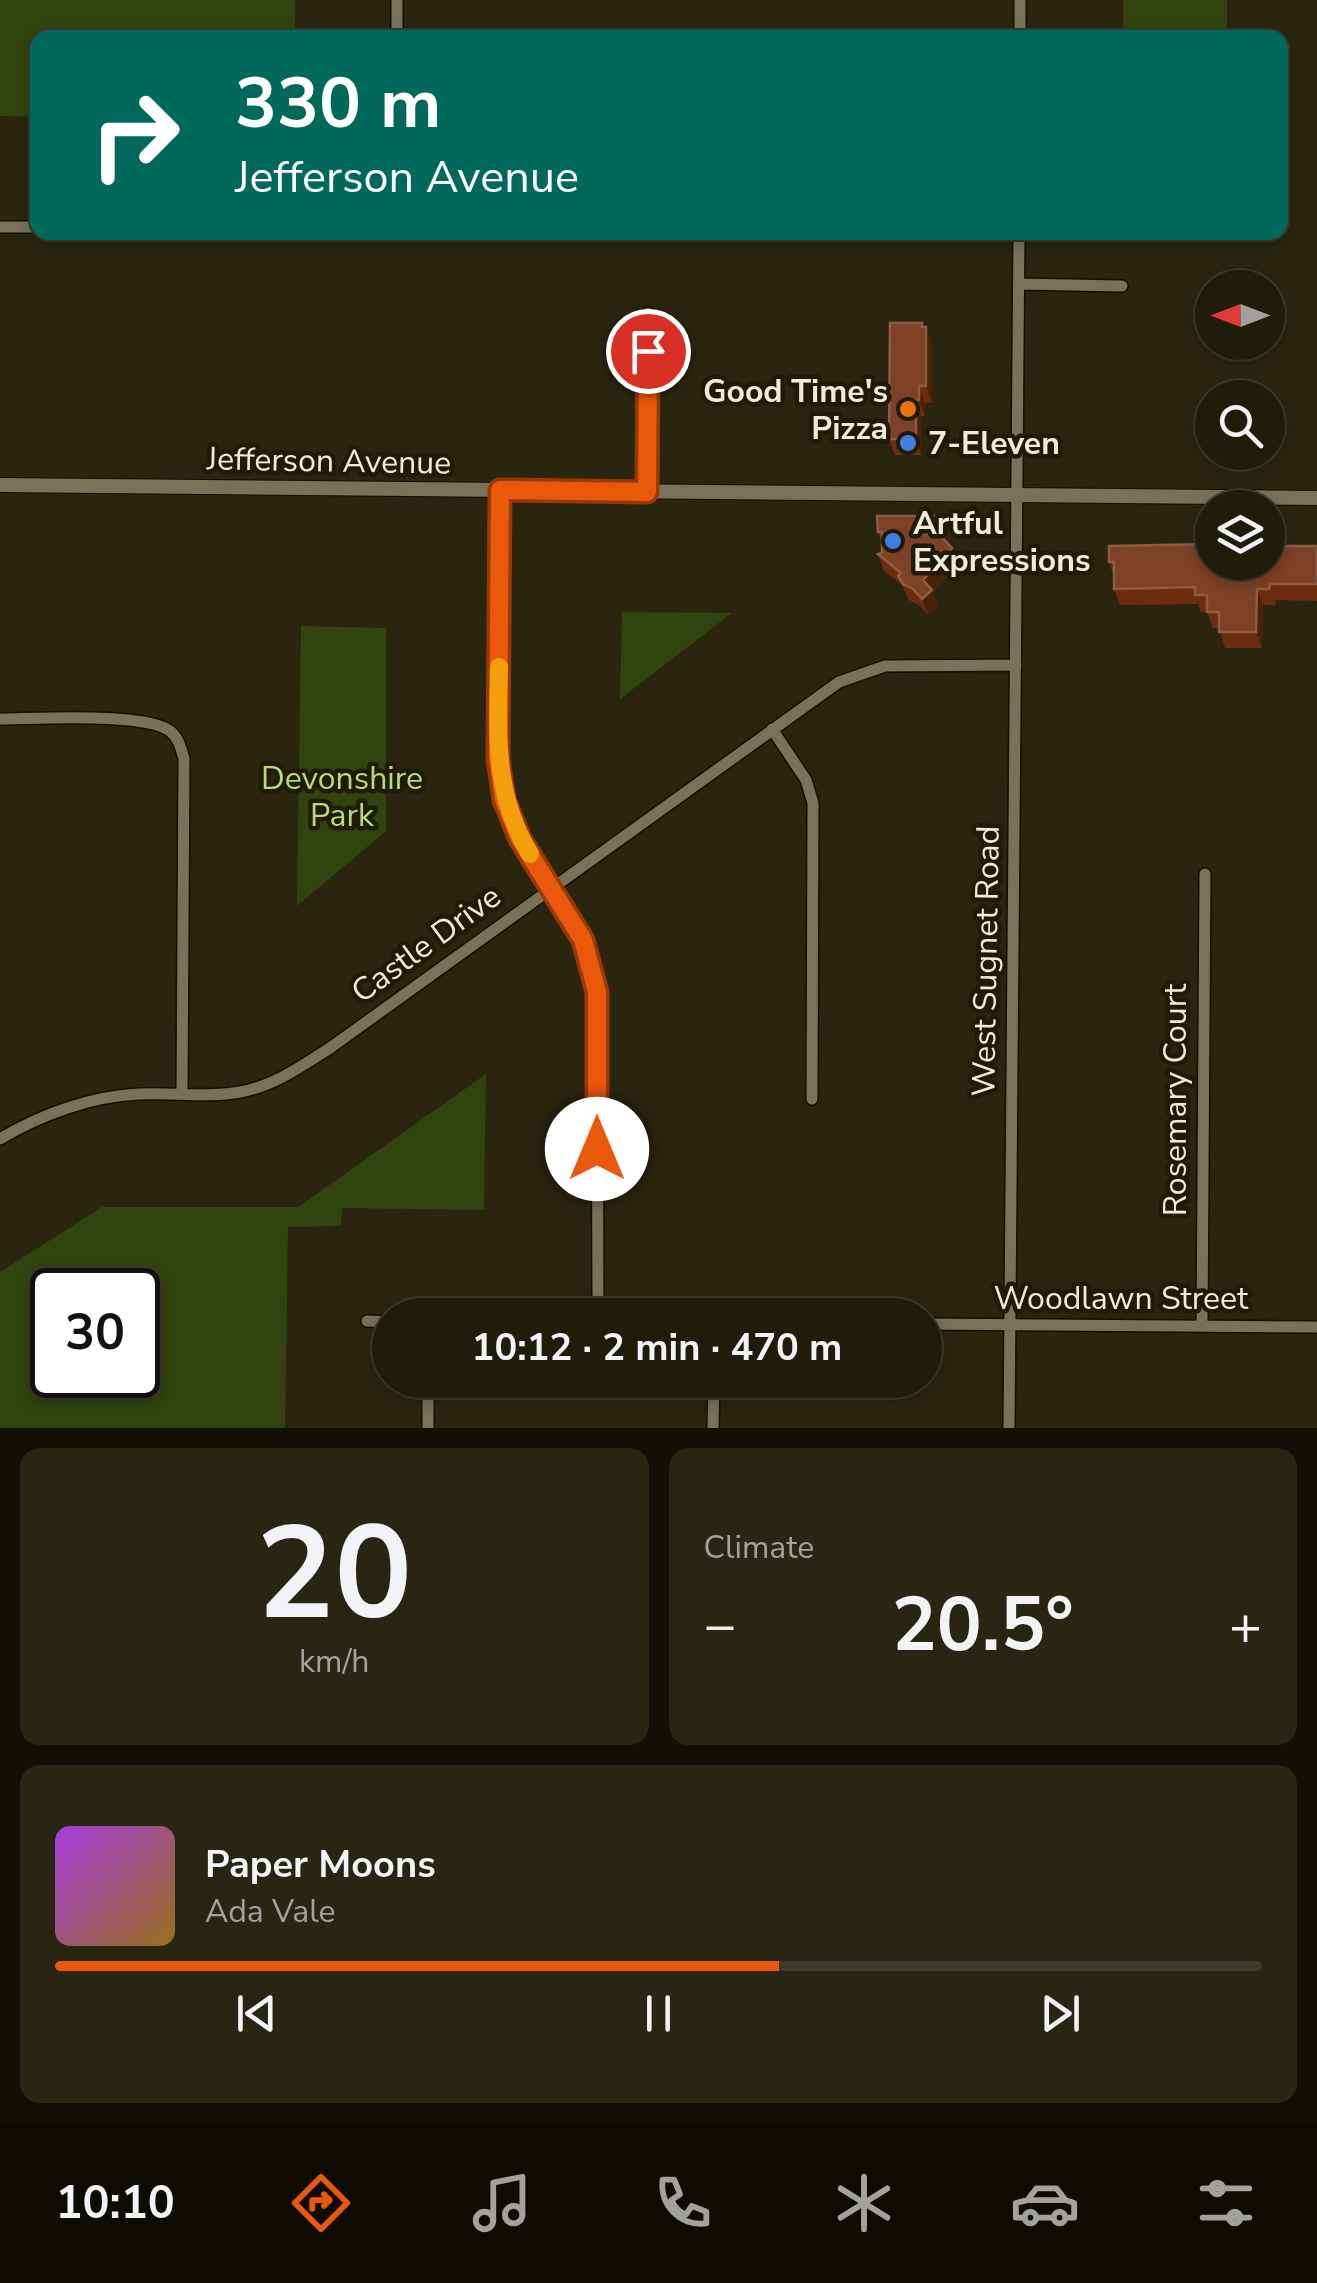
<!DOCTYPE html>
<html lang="en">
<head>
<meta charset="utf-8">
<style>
	:root { --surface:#201c0a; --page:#282513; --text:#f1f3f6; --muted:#a2a19c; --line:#3d3a2b; --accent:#ea580c }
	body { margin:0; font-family:"Nunito Sans",sans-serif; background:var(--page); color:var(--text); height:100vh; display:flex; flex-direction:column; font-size:38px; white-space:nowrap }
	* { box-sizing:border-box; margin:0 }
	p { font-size:32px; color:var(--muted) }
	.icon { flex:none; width:55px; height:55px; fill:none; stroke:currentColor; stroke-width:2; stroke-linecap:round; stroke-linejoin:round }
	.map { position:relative; height:1428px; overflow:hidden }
	.side { display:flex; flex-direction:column; gap:20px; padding:20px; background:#120f06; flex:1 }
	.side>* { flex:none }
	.hud { position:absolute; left:30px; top:30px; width:1258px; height:210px; border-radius:20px; box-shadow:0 5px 15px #0003,0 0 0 2px var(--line); background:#00695c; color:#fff; overflow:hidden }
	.needle { width:65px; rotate:270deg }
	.buttons { position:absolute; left:1195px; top:270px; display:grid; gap:20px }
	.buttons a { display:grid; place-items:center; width:90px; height:90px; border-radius:50%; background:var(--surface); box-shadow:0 5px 15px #0003,0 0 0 2px var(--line); font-size:50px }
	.speed { position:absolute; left:30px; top:1268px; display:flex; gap:20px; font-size:50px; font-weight:700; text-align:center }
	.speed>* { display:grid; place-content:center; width:130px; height:130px; border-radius:50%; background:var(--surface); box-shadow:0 5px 15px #0003,0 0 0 2px var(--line); line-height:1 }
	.speed .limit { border:5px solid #111; border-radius:15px; background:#fff; color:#111 }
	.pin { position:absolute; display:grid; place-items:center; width:85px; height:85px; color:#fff; margin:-42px; border:5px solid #fff; border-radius:50%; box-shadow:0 2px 10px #0007 }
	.me { position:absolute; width:110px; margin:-55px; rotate:0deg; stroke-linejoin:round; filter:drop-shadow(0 0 8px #0008) }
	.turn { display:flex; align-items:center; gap:35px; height:210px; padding:0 40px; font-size:45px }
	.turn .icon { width:130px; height:130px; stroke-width:2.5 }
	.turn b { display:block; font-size:70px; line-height:85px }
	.big { font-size:75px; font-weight:700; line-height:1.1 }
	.side .widget { flex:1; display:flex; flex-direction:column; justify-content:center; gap:15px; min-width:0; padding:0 35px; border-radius:20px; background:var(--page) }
	.side .dial { align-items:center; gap:0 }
	.dial b { font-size:130px; line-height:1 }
	.song { display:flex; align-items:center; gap:30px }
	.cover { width:120px; height:120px; border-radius:15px; background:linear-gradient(135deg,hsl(280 70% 55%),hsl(40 70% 35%)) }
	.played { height:10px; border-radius:5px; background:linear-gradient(90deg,var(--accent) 60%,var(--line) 60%) }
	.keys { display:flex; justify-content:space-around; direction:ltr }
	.heat { display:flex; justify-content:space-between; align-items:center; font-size:55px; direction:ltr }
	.side .tiles { flex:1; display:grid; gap:20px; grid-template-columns:1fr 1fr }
	.widget:last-child { grid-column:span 2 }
	.trip { position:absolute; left:372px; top:1298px; width:570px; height:100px; border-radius:50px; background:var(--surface); box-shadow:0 5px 15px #0003,0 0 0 2px var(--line); font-weight:700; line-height:100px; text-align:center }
	.tabs { display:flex; height:160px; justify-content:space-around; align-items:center; background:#0d0b04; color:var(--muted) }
	.tabs .icon { width:70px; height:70px }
	.tabs .active { color:var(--accent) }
	.tabs b { font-size:45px; color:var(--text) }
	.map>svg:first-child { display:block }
</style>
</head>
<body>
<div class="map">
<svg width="1317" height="1428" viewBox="0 0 1317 1428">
	<rect width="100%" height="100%" fill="#2a250e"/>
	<!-- green -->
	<path fill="#31430e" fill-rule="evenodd" d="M 0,0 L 295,0 L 295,37 L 38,38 L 37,117 L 0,116 Z
		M 1123,0 L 1227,0 L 1227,37 L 1123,37 Z
		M 622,612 L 732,613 L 620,699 Z
		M 301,626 L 386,628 L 386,831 L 297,906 Z
		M 486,1074 L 484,1210 L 342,1208 L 341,1226 L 288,1227 L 285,1428 L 0,1428 L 0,1272 L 102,1207 L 298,1207 ZM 138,1290 L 138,1375 L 52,1375 L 52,1290 Z"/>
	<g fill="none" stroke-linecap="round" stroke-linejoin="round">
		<!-- minor casing -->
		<g stroke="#130e00" stroke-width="14">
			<path id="minor" d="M 397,38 L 397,0
				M 1020,38 L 1020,0
				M 0,227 L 38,227
				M 487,232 L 494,233
				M 1019,284 L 1122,286
				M 500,490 L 498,759 L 504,800 L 520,839 L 583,940 L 597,993 L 598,1315
				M 647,492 L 648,313
				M 0,719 C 36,719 145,712 170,731 C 179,738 181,749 184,759 L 182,1094
				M 772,729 L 806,780 L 813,803 L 812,1099
				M 0,1139 C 40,1115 91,1096 139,1094 C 172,1092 208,1098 240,1092 C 274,1086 302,1066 330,1048 L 839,682 L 885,666 L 1016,665
				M 367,1321 L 390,1322
				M 925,1324 L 1317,1327
				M 1202,1326 L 1205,874
				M 428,1428 L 428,1380
				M 713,1428 L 714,1380
				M 1009,1428 L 1019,232"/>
		</g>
		<!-- tertiary casing -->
		<g stroke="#130e00" stroke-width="16">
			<path id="tertiary" d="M 0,485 L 1317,498"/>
		</g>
		<!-- minor -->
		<use href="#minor" stroke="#787258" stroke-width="11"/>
		<!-- tertiary -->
		<use href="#tertiary" stroke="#787258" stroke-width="14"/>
	</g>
	<!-- wall -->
	<path fill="#6e2c0f" d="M 924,327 L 926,327 L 932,343 L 932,403 L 925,403 L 925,416 L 921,416 L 921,455 L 895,455 L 889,439 Z
		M 934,516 L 940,535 L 952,548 L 958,565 L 933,592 L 938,606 L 928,615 L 919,605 L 909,600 L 901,584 L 884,571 L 878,554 L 882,553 L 882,544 L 878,532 Z
		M 1317,546 L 1317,601 L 1276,600 L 1275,605 L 1263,605 L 1262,648 L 1225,648 L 1219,628 L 1213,628 L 1207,612 L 1201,612 L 1198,604 L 1120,605 L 1114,589 L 1114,577 L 1109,562 L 1212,562 Z"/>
	<!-- shaded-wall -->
	<path fill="#4d2106" d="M 922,323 L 926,332 L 926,327 L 932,343 L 932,403 L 926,386 Z
		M 919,386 L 925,403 L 925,416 L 919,400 Z
		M 916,400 L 921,416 L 921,455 L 916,439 Z
		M 934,516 L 940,532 L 940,547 L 934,531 Z
		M 952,548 L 958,565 L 933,592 L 938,606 L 928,615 L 922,599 L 923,580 Z
		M 1257,589 L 1263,605 L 1262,648 L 1256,632 Z"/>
	<!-- building -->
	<path fill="#7c4126" stroke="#8e5c42" stroke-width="2.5" d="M 890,323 L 922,323 L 922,327 L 926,327 L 926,386 L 919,386 L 919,400 L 916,400 L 916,439 L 889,439 Z
		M 877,516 L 934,516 L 934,531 L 927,531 L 926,534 L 934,534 L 934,529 L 952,548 L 923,580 L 932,590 L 922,599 L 913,589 L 903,584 L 898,576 L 901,573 L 878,554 L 882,553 L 882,532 L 878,532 Z
		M 1212,544 L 1212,562 L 1268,562 L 1268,546 L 1317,546 L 1317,584 L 1270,584 L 1269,589 L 1257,589 L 1256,632 L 1219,632 L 1219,612 L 1207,612 L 1207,595 L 1195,595 L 1195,587 L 1114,589 L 1114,562 L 1109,562 L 1109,546 Z"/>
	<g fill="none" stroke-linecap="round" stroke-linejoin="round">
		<!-- route casing -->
		<g stroke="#983908" stroke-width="25">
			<path id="route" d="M 597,1149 L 597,992 L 583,940 L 520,839 L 504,800 L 498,759 L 500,490 L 647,492 L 648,351"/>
		</g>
		<!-- route -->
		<use href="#route" stroke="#ea580c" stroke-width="18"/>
		<!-- slow -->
		<path stroke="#f59e0b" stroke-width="18" d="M 499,667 C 498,735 493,793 530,854"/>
	</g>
	<!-- markers -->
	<circle fill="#e8710a" stroke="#211b05" stroke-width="4" cx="908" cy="409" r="10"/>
	<g fill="#3f7fe0" stroke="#211b05" stroke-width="4">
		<circle cx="908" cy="443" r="10"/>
		<circle cx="893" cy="541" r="10"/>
	</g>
	<g text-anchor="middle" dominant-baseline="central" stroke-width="9" stroke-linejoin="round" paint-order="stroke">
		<!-- poi labels -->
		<g font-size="32" font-weight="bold" fill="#efebdd" stroke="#211b05" text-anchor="start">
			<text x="888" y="391" text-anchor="end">Good Time's<tspan x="888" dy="37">Pizza</tspan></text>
			<text x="928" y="443">7-Eleven</text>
			<text x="913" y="523">Artful<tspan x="913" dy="37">Expressions</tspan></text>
		</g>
		<!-- street labels -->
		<g font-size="32" fill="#efebdd" stroke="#211b05">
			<text transform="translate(329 461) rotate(1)">Jefferson Avenue</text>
			<text transform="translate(426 944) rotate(-36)">Castle Drive</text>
			<text transform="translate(986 961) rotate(-89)">West Sugnet Road</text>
			<text transform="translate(1175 1100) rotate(-90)">Rosemary Court</text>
			<text x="1121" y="1298">Woodlawn Street</text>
		</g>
		<!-- park labels -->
		<g font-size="32" fill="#b5dd75" stroke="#211b05">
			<text x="342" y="778">Devonshire<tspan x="342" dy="37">Park</tspan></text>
		</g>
	</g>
</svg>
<div class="buttons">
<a><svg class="needle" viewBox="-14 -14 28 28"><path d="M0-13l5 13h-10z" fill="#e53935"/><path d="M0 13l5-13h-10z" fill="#a2a19c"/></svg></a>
<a><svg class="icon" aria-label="search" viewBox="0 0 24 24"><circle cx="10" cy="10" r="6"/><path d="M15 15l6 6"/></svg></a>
<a><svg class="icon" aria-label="layers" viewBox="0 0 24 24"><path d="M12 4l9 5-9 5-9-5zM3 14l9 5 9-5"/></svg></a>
</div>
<div class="speed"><div class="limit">30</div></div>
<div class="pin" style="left:648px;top:351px;background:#d93025"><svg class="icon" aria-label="arrive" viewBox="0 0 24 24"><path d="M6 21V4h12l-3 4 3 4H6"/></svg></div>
<svg class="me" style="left:597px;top:1149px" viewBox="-20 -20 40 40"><circle r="19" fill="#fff"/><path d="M0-13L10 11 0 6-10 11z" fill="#ea580c"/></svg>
<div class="trip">10:12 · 2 min · 470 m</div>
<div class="hud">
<div class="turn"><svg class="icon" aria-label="right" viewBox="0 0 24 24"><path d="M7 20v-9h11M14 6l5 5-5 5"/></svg><div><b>330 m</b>Jefferson Avenue</div></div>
</div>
</div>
<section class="side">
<div class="tiles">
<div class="widget dial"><b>20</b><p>km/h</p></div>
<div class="widget"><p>Climate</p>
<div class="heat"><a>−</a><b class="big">20.5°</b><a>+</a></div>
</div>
<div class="widget">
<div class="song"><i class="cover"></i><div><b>Paper Moons</b><p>Ada Vale</p></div></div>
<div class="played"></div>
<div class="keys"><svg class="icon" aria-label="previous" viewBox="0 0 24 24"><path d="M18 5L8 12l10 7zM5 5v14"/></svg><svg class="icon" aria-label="pause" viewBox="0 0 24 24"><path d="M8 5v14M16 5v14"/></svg><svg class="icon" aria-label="next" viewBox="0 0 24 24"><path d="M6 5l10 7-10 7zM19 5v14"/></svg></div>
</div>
</div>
</section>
<nav class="tabs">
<b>10:10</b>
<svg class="icon active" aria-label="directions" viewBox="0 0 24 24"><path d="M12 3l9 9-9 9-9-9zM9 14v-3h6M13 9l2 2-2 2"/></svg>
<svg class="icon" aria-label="music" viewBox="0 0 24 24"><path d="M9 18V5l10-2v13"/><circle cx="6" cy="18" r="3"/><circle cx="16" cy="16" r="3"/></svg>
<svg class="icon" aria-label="phone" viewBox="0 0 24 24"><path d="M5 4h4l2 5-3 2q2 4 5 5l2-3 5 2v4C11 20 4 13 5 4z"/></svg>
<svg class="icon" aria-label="climate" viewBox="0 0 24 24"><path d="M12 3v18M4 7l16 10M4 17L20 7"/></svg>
<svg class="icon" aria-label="car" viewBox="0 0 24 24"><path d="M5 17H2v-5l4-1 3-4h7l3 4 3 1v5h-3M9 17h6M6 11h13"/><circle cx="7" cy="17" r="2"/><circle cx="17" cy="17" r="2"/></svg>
<svg class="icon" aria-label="filters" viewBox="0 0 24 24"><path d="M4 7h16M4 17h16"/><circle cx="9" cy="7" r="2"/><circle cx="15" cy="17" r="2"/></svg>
</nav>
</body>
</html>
